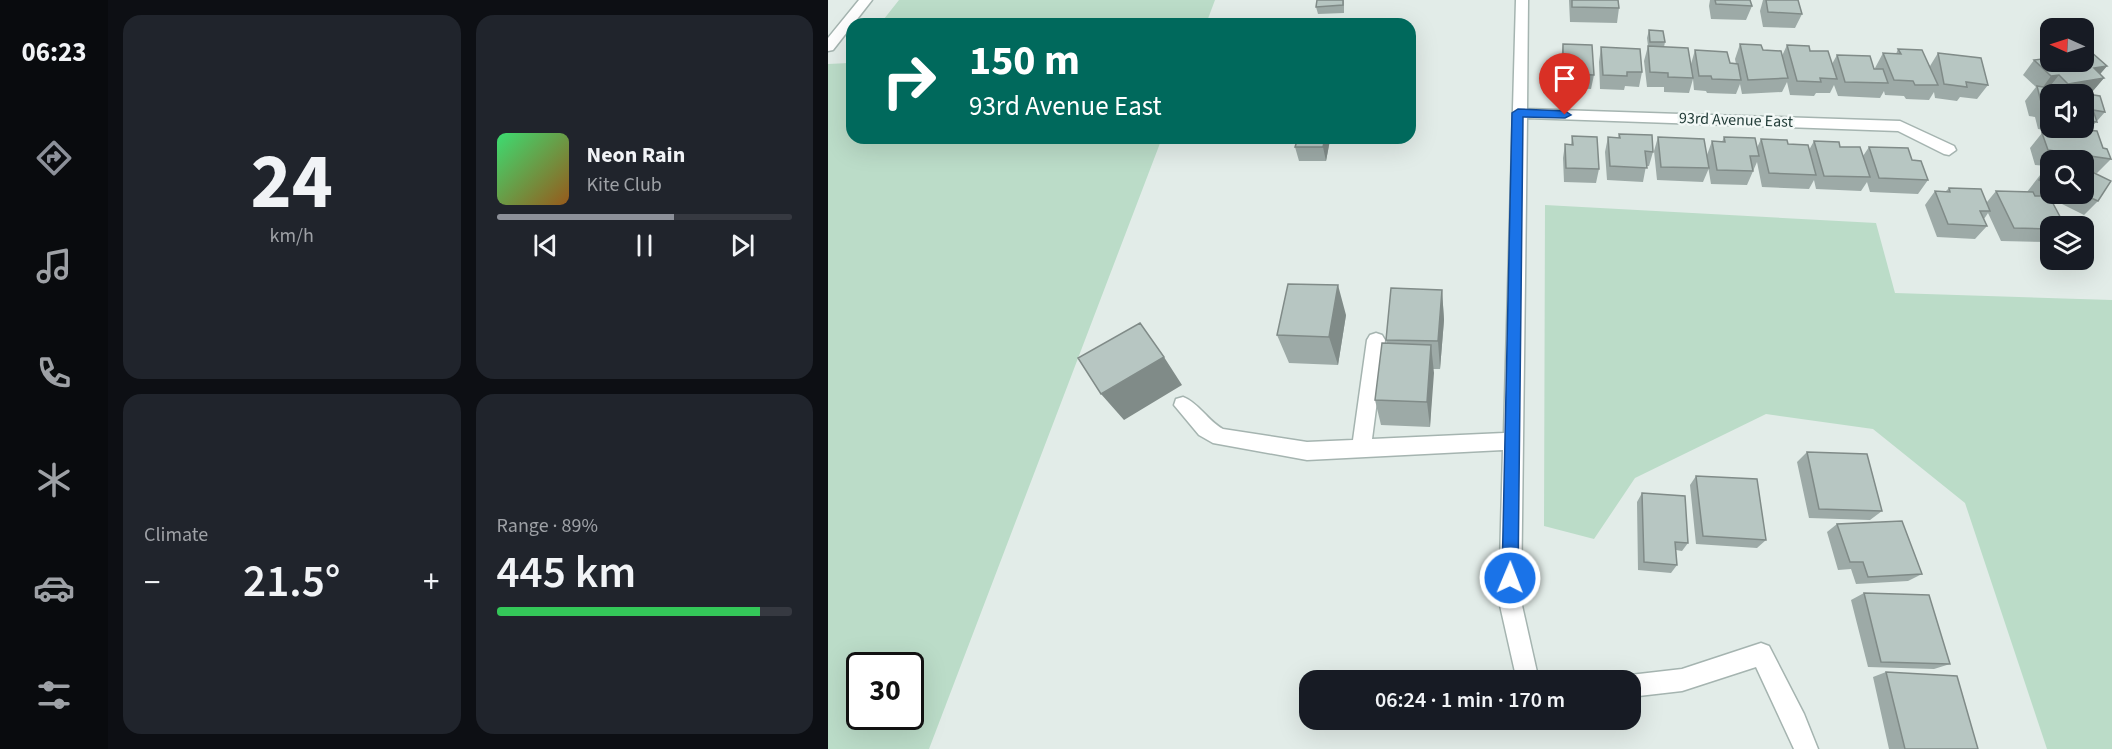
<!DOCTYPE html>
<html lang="en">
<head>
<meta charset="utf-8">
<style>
	:root { --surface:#171b24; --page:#20242c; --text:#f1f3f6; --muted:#9ea1a6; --line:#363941; --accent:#8c9099 }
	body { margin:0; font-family:"Source Sans 3",sans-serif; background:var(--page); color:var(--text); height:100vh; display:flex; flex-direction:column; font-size:22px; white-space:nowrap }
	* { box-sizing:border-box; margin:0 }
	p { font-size:20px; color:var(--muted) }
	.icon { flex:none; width:33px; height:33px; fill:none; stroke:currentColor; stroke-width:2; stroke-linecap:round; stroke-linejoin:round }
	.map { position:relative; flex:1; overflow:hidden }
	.drawer { display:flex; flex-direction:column; gap:15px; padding:15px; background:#0d0f14; width:720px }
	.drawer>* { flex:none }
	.guide { position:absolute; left:18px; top:18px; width:570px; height:126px; border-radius:18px; box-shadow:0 6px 24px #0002; background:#00695c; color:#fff; overflow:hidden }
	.needle { width:39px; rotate:273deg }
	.tools { position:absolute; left:1212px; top:18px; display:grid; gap:12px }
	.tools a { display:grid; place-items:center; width:54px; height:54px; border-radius:12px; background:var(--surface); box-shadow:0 6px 24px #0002; font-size:30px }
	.speed { position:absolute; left:18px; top:652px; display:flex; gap:12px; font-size:30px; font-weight:700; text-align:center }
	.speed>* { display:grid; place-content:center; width:78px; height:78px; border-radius:50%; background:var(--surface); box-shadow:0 6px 24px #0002; line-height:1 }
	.speed .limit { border:3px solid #111; border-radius:9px; background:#fff; color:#111 }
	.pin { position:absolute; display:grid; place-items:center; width:51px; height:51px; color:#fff; margin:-62px -26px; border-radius:50% 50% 50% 0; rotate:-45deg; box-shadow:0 0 6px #0007 }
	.pin .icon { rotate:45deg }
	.me { position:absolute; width:66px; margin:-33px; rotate:1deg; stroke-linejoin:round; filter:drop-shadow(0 0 4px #0008) }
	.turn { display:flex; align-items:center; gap:21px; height:126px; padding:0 24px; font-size:27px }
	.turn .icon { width:78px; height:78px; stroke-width:2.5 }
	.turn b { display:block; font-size:42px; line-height:51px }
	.big { font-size:45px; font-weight:600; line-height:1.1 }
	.drawer .widget { flex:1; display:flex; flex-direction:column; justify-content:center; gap:9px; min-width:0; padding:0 21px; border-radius:18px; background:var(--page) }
	.drawer .dial { align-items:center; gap:0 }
	.dial b { font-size:78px; line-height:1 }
	.song { display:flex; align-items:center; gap:18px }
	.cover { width:72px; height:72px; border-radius:9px; background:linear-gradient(135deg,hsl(140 70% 55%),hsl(30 70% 35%)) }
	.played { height:6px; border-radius:3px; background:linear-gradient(90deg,var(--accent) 60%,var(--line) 60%) }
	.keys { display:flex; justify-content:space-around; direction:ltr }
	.heat { display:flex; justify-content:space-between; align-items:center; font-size:33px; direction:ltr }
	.charge { height:9px; border-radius:4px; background:linear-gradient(90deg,#34c759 89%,var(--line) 0) }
	.drawer .tiles { flex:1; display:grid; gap:15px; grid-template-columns:repeat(2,1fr) }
	.trip { position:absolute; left:471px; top:670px; width:342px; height:60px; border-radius:18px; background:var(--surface); box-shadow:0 6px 24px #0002; font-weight:600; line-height:60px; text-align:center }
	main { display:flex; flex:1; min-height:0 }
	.menu { display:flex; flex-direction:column; width:108px; justify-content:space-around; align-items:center; background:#090b0e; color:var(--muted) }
	.menu .icon { width:42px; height:42px }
	.menu .selected { color:var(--accent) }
	.menu b { font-size:27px; color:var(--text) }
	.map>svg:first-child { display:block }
</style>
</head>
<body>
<main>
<nav class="menu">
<b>06:23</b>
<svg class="icon selected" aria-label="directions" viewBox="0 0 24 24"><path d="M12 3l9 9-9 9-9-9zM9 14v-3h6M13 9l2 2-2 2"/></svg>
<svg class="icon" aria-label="music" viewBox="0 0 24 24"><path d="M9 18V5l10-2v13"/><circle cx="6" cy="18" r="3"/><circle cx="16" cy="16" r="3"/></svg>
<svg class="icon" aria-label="phone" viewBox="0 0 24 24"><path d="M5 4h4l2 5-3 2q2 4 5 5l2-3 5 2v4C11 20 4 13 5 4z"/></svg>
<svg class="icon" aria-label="climate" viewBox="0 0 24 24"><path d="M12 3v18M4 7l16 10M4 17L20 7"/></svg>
<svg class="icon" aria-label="car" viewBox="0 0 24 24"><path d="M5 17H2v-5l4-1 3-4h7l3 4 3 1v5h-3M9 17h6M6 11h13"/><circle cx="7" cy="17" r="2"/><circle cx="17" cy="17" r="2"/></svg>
<svg class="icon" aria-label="filters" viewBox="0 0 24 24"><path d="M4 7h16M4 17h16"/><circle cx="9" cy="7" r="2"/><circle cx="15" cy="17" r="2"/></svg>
</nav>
<section class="drawer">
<div class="tiles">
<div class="widget dial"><b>24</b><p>km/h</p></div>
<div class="widget">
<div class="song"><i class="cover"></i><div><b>Neon Rain</b><p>Kite Club</p></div></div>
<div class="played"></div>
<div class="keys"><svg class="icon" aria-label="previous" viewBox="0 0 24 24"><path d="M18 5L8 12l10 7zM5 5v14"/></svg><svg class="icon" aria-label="pause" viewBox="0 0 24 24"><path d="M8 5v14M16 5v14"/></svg><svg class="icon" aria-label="next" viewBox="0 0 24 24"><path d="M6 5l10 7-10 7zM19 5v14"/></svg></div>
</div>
<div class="widget"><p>Climate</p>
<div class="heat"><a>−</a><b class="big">21.5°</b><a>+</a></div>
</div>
<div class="widget"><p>Range · 89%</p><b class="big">445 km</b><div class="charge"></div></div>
</div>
</section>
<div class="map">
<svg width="1284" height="749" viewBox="0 0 1284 749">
	<rect width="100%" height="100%" fill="#e2ece8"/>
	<!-- green -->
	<path fill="#bbdcc8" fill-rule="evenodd" d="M 71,0 L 387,0 L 378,24 L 52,24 Z
		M 24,59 L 24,138 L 334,138 L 101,749 L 0,749 L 0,64 L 21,63 ZM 32,666 L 82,666 L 82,717 L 32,717 Z
		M 717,205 L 1048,223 L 1067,293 L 1284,300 L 1284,749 L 1219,749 L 1137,503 L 1045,429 L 938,414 L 807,478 L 766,539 L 716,526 Z"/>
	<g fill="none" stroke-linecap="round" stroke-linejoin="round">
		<!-- minor casing -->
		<g stroke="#a5b4b0" stroke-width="3">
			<path id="minor" d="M 31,0 L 44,0 L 5,50 L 0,51 L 0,38 Z
				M 688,0 L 700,0 L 699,109 L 1072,121 L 1126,146 L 1128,150 L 1121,155 L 1116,154 L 1070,131 L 699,118 L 693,601 L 711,681 L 689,681 L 671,601 L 675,450 L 479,460 L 385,443 L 371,435 L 346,405 L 348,399 L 355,397 C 371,403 380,421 395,429 L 479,442 L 525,440 L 539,340 L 542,335 L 548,333 L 554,335 L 557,340 L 544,439 L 676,433 Z
				M 933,643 L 941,646 L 976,714 L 990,749 L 966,749 L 928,667 L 854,691 L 802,697 L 802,681 L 793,681 L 802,675 L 854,669 Z"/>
		</g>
		<!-- minor -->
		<use href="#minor" fill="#fff" fill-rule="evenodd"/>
	</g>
	<!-- wall -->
	<path fill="#9daaa7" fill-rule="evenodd" d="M 516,0 L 516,13 L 490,14 L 488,7 Z
		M 741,0 L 790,0 L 791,8 L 789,23 L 742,22 Z
		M 882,0 L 922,0 L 924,6 L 918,20 L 883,19 L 881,6 Z
		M 935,0 L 970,0 L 974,14 L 967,28 L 935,27 L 932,11 Z
		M 821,30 L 837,42 L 836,47 L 863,64 L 867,50 L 902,63 L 908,64 L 907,59 L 912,44 L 954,56 L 959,45 L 982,51 L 1004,64 L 1009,55 L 1048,69 L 1047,68 L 1055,53 L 1068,54 L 1070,49 L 1102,66 L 1110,53 L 1160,85 L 1149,99 L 1132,97 L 1129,101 L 1107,98 L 1106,92 L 1101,100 L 1078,99 L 1076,96 L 1057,95 L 1056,91 L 1052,98 L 1010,96 L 1006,85 L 1002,93 L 988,93 L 986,96 L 962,95 L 959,82 L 954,92 L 914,94 L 912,84 L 908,94 L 879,93 L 878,91 L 866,90 L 865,79 L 861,93 L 836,92 L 836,87 L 819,87 L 816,61 L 820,46 L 819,38 Z
		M 735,44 L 766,75 L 763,89 L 740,88 L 740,79 L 733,79 L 733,59 Z
		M 773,47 L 814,72 L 811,87 L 797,86 L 796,90 L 772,89 L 771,62 Z
		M 1206,60 L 1279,66 L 1272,74 L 1276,78 L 1264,92 L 1257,94 L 1277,112 L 1261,130 L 1283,159 L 1269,173 L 1263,172 L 1270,201 L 1256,215 L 1228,201 L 1225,205 L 1222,226 L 1222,242 L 1173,241 L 1160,213 L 1156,219 L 1159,226 L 1147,239 L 1109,237 L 1097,205 L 1107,191 L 1118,191 L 1121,188 L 1159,202 L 1168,191 L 1199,192 L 1219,166 L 1207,165 L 1202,148 L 1214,133 L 1226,135 L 1228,132 L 1210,129 L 1207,117 L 1201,116 L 1197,101 L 1208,87 L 1195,75 ZM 1222,94 L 1256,94 L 1256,128 L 1222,128 ZM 1222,160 L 1256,160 L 1256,194 L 1222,194 Z
		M 791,134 L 825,152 L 821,166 L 818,166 L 815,182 L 779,180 L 777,152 L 780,137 L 790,138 Z
		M 744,136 L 771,169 L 768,183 L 736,182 L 735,158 L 737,144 L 743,145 Z
		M 830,137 L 879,155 L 884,141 L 894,142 L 896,137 L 929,148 L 933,139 L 981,150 L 986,141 L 1012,147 L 1035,156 L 1041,147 L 1084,160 L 1100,180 L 1090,194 L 1042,192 L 1039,182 L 1033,191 L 988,189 L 986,180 L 981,189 L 934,187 L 929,162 L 919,185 L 883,184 L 880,166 L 881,168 L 875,182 L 829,180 L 826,151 Z
		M 470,138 L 506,138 L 506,140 L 502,140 L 498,161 L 471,161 L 467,147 Z
		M 614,290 L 616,320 L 612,369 L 605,369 L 602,427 L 553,425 L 547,400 L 559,344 L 558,340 Z
		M 518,315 L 510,365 L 461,363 L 449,335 Z
		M 979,452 L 1054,511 L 1042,520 L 981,518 L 969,462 Z
		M 868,476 L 938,540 L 929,548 L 868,544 L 862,485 Z
		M 814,493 L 860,543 L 854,551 L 848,550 L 849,565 L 843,573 L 810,570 L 809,502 Z
		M 1009,524 L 1094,574 L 1080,581 L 1028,584 L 1023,569 L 1010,570 L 999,532 Z
		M 1036,593 L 1122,664 L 1106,669 L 1040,667 L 1023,600 Z
		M 1058,672 L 1150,749 L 1061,749 L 1045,677 Z"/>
	<!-- shaded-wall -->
	<path fill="#808b88" d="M 1279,66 L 1267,80 L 1276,78 L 1264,92 L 1252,94 L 1232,94 L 1240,84 L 1266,68 Z
		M 1231,75 L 1219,90 L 1212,91 L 1223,76 Z
		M 497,138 L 502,138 L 502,140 L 498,161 L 495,147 Z
		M 510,285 L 518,315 L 510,365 L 501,337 Z
		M 614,290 L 616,320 L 612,369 L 610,341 Z
		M 603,345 L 606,373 L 602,427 L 599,402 Z
		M 336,357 L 354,385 L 296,420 L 273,394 Z"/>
	<!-- building -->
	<path fill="#b7c6c2" stroke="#808b88" stroke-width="1.5" d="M 489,0 L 515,0 L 515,5 L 488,7 Z
		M 744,0 L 790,0 L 791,8 L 744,7 Z
		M 887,0 L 922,0 L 924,6 L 888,4 Z
		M 938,0 L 970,0 L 974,14 L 940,12 Z
		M 821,30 L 835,31 L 837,42 L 822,42 Z
		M 735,44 L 764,45 L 766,75 L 742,74 L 742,65 L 735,65 Z
		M 912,44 L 933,45 L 935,50 L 953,51 L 960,78 L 920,80 Z
		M 959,45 L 981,46 L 982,51 L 1000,51 L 1009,79 L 992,78 L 993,82 L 969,81 Z
		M 820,46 L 860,48 L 865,78 L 840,77 L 840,73 L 822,72 Z
		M 773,47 L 812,49 L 814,72 L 799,72 L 799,76 L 775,75 Z
		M 1070,49 L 1094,50 L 1110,85 L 1087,85 L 1085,81 L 1066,80 L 1055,53 L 1073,54 Z
		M 867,50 L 899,52 L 902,63 L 910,64 L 913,80 L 884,79 L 883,76 L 871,76 Z
		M 1262,51 L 1279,66 L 1266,68 L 1276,78 L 1240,84 L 1231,75 L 1223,76 L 1206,60 L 1222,58 L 1222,62 L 1256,62 L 1256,52 Z
		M 1110,53 L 1153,58 L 1160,85 L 1138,82 L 1139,87 L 1116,84 Z
		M 1009,55 L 1042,56 L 1046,69 L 1055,69 L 1060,83 L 1017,82 Z
		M 1209,86 L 1272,96 L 1277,112 L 1265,110 L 1269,122 L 1256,120 L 1256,94 L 1222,94 L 1222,115 L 1219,103 L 1213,102 Z
		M 1233,128 L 1269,131 L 1275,148 L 1279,149 L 1283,159 L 1220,150 L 1214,133 L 1236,136 Z
		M 791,134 L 824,135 L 825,152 L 817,151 L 819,168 L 782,166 L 780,137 L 792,138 Z
		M 744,136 L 769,137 L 771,169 L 738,168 L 737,144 L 745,145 Z
		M 830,137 L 876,139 L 881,168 L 833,167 Z
		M 896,137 L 927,138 L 931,156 L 922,156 L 925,171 L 889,170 L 884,141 L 897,142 Z
		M 470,138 L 497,138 L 495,147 L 467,147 Z
		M 933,139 L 959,140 L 960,144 L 980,145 L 988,175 L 941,173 Z
		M 986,141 L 1011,142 L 1012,147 L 1032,147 L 1042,177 L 996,176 Z
		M 1041,147 L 1080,148 L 1084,160 L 1093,161 L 1100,180 L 1051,178 Z
		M 1228,156 L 1239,160 L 1225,160 Z
		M 1222,163 L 1222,186 L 1211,180 Z
		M 1256,168 L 1283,181 L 1270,201 L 1254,194 L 1256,194 Z
		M 1121,188 L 1153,189 L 1162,211 L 1152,211 L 1159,226 L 1120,224 L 1107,191 L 1122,192 Z
		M 1168,191 L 1205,192 L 1207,196 L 1221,196 L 1237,226 L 1222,226 L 1222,229 L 1186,228 Z
		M 460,284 L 510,285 L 501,337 L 449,335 Z
		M 563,288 L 614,290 L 610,341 L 558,340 Z
		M 312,323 L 336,357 L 273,394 L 250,358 Z
		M 554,343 L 603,345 L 599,402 L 547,400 Z
		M 979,452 L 1039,454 L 1054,511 L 991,509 Z
		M 868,476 L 929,479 L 938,540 L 875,536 Z
		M 814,493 L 857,496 L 860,543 L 847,542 L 849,565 L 816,562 Z
		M 1074,521 L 1094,574 L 1040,577 L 1035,562 L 1022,562 L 1009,524 Z
		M 1036,593 L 1101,595 L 1122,664 L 1053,662 Z
		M 1058,672 L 1129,676 L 1150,749 L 1077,749 Z"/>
	<!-- route -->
	<path fill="#1a73e8" stroke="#114b97" stroke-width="1.5" d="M 690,109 L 737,111 L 743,115 L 737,118 L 695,117 L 690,578 L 688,584 L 682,586 L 676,584 L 674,578 L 684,113 Z"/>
	<g text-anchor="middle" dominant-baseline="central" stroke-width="5" stroke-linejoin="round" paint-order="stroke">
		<!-- far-street labels -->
		<g font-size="16" fill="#223c38" stroke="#f2f8f6">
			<text transform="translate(908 120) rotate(2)">93rd Avenue East</text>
		</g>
	</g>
</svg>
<div class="tools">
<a><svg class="needle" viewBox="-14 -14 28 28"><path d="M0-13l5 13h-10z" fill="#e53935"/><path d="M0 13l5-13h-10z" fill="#9ea1a6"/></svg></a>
<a><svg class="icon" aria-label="sound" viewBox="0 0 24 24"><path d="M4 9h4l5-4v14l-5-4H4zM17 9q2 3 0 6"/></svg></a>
<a><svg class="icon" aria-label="search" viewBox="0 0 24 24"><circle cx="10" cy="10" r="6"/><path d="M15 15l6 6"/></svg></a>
<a><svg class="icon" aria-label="layers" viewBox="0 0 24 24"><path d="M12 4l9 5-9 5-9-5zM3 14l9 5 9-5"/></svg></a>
</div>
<div class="speed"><div class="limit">30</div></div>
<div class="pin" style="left:737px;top:115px;background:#d93025"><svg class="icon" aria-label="arrive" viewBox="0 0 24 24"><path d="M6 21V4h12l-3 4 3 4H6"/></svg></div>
<svg class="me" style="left:682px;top:578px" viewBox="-20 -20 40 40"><circle r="17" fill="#1a73e8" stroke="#fff" stroke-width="3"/><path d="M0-11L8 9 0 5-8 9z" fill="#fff"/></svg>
<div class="trip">06:24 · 1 min · 170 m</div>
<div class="guide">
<div class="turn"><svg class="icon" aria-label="right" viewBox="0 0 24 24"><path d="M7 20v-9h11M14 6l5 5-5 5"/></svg><div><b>150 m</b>93rd Avenue East</div></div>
</div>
</div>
</main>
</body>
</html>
